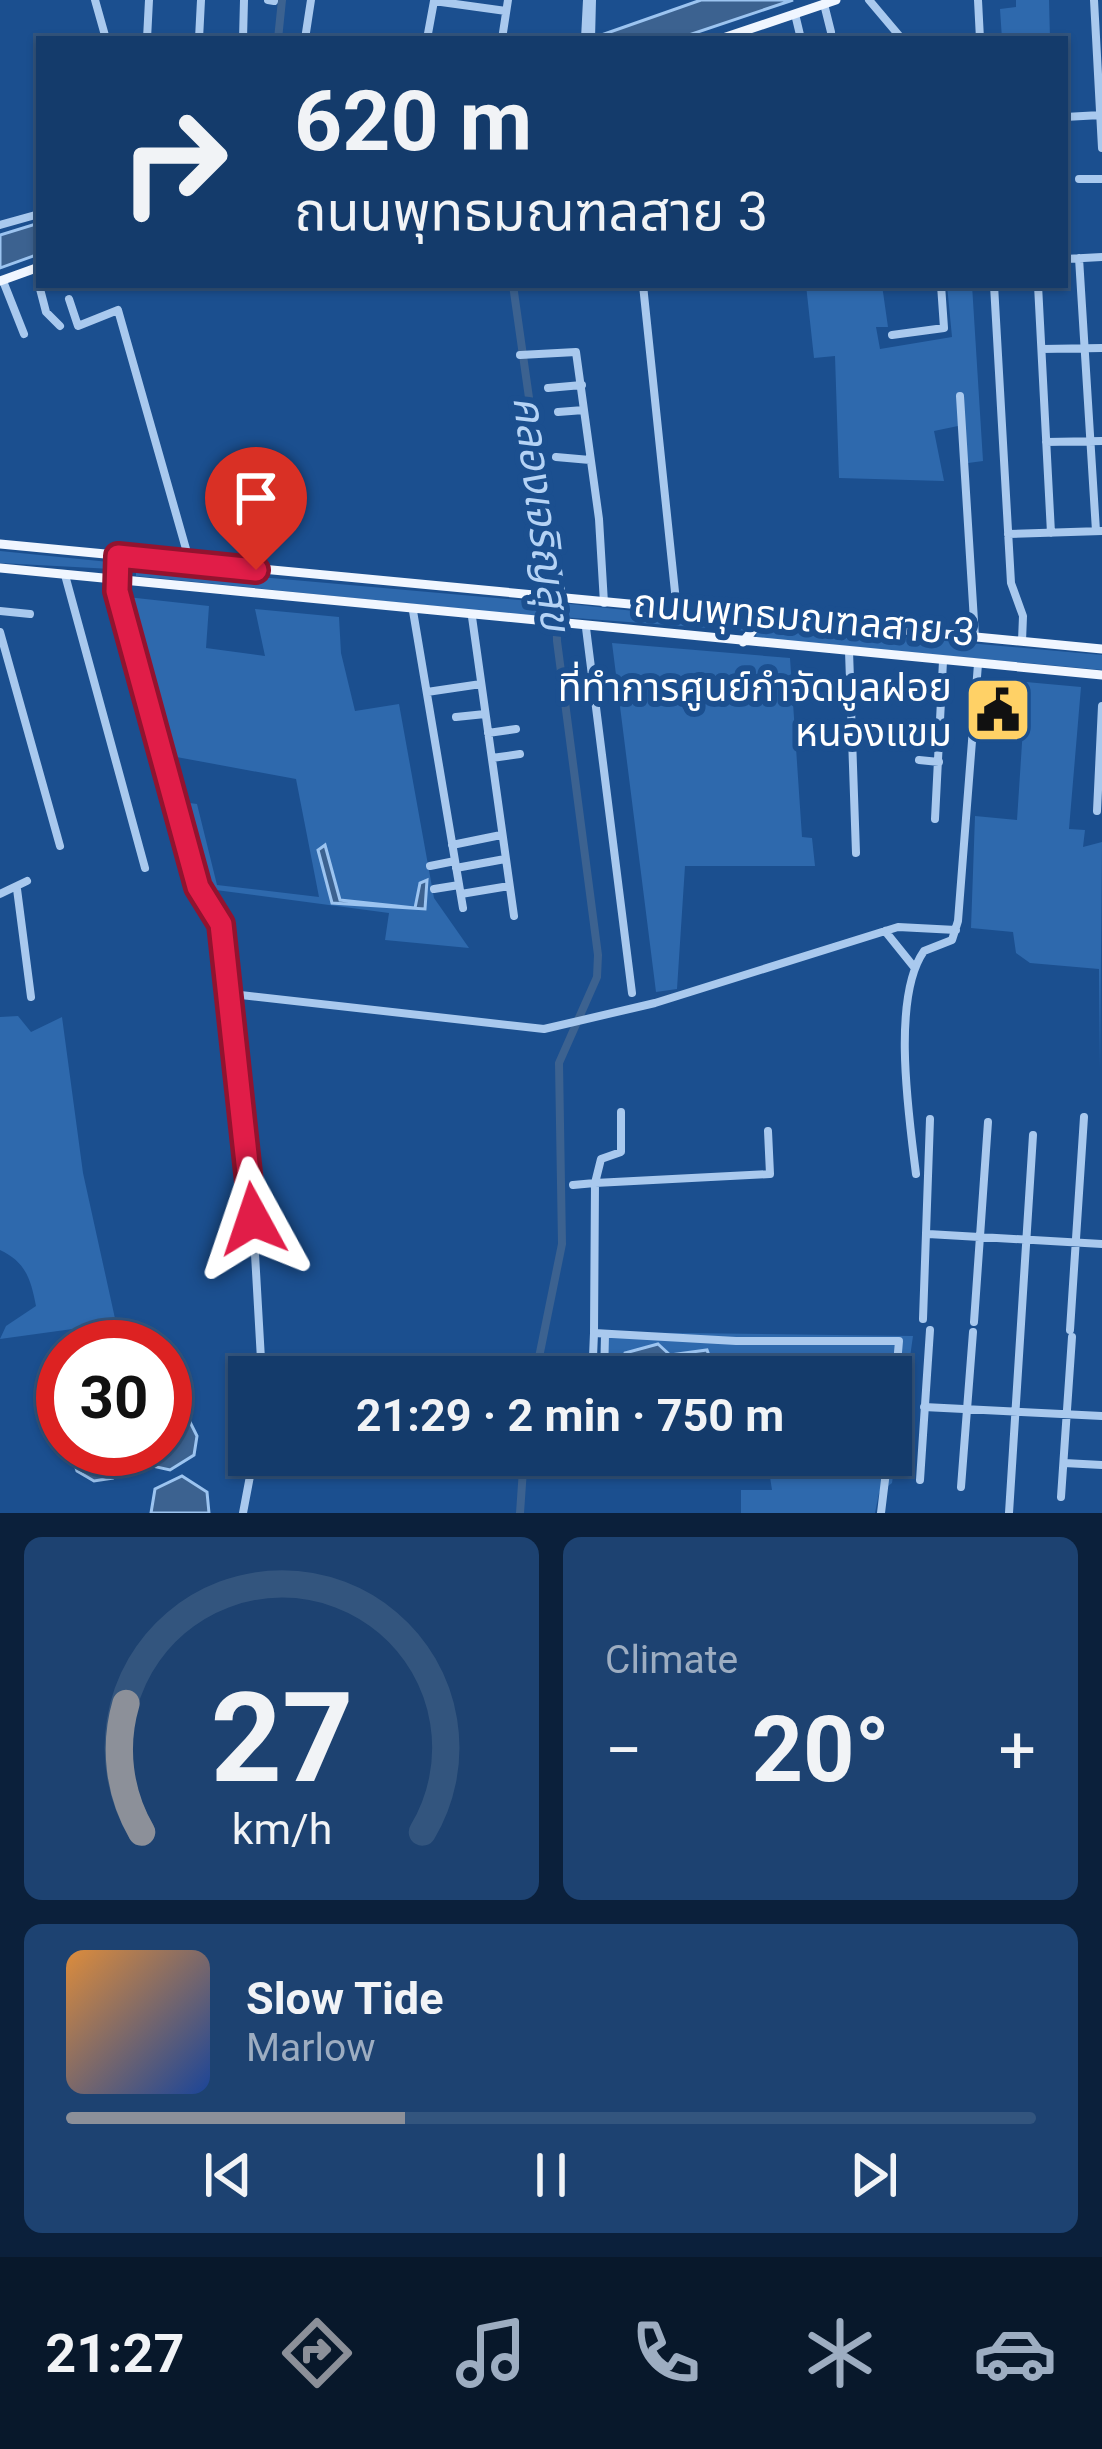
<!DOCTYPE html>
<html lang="en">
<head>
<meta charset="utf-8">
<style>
	:root { --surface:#143b6b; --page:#1d4271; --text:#f1f3f6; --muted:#9dadc1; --line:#33557e; --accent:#8c9099 }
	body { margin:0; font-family:Roboto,"Noto Sans Thai",sans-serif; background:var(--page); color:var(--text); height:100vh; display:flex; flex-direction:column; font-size:45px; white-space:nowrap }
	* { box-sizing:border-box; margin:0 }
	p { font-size:39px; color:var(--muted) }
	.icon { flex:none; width:66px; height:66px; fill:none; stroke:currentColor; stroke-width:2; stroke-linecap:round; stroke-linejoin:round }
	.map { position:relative; height:1513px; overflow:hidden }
	.panel { display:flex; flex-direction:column; gap:24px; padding:24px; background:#0b203b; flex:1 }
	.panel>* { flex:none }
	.hud { position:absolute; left:36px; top:36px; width:1032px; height:252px; border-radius:0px; box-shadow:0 3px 9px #0004,0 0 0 3px var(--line); background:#143b6b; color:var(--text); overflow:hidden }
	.speed { position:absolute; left:36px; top:1320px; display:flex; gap:24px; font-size:60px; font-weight:700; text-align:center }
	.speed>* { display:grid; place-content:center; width:156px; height:156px; border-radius:50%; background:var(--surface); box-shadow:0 3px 9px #0004,0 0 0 3px var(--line); line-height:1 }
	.speed .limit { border:18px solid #d22; background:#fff; color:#111 }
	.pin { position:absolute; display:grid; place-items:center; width:102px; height:102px; color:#fff; margin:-123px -51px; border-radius:50% 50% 50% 0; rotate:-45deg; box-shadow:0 0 12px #0007 }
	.pin .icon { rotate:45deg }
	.me { position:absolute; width:132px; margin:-66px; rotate:355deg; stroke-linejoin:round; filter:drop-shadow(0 0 9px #0008) }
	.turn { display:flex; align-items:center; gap:42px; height:252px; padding:0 60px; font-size:54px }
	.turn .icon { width:156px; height:156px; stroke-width:2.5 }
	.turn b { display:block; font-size:84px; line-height:102px }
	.big { font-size:90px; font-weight:700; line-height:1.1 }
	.panel .tile { flex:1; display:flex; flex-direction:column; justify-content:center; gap:18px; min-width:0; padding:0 42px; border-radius:18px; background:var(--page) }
	.panel .dial { align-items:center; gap:0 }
	.dial svg { height:312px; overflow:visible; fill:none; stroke:var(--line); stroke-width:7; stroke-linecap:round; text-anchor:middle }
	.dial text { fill:var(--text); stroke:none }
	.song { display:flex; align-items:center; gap:36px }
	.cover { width:144px; height:144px; border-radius:18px; background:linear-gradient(135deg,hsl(30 70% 55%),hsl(220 70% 35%)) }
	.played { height:12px; border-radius:6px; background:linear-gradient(90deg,var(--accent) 35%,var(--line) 35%) }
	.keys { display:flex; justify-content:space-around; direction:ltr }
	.heat { display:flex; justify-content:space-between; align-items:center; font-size:66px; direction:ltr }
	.panel .tiles { flex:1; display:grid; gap:24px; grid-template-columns:1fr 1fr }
	.tile:last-child { grid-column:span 2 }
	.trip { position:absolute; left:228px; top:1356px; width:684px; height:120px; border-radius:0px; background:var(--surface); box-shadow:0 3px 9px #0004,0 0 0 3px var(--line); font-weight:700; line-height:120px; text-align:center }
	.menu { display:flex; height:192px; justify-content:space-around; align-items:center; background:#08182b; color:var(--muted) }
	.menu .icon { width:84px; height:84px }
	.menu .selected { color:var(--accent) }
	.menu b { font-size:54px; color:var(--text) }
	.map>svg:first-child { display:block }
</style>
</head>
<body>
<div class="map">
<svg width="1102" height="1513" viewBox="0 0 1102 1513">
	<rect width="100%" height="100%" fill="#1b4f8f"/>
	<!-- green -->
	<path fill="#2e69ad" d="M 1016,0 L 1049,0 L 1050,39 L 1002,39 L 1000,9 L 1016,7 Z
		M 806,285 L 882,285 L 888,327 L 876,327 L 880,349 L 952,337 L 947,285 L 972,285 L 983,461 L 968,463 L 958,426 L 934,431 L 944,481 L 839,478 L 835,356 L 814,358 Z
		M 0,551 L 109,562 L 112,569 L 0,563 Z
		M 136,566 L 553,603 L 552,618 L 136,576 Z
		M 127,597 L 209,606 L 206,648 L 265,656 L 255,609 L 339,617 L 341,653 L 355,711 L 399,704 L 434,898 L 469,948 L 385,940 L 389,913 L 208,889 L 182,802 L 197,804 L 217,885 L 319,897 L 296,779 L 171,756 Z
		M 561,603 L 744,623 L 749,631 L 561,617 Z
		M 757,624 L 1102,655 L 1102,670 L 756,638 Z
		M 612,643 L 790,658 L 802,837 L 812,838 L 815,866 L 685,866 L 677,989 L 656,992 Z
		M 1026,682 L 1081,687 L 1069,829 L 1085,830 L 1083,847 L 1102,842 L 1100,1070 L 1099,969 L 1030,963 L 1016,953 L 1013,932 L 971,928 L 975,816 L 1017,820 Z
		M 18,1016 L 31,1032 L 62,1017 L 83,1173 L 116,1323 L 0,1339 L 6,1326 L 36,1306 C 31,1280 26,1262 0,1250 L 0,1017 Z
		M 602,1332 L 913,1336 L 892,1483 L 879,1493 L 875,1513 L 741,1513 L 741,1490 L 772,1490 L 770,1477 L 741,1455 L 891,1455 L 891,1377 L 726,1377 L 726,1366 L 700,1350 L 670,1355 L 658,1344 L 617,1364 L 615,1377 L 600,1377 Z"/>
	<!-- water -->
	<path fill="#3c6290" stroke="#9cc4f0" stroke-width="3" d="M 701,0 L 793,0 L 677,39 L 590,39 Z
		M 39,223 L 39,254 L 0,268 L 0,235 Z
		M 325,845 L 340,900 L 415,908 L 420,883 L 427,880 L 425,909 L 332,903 L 318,850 Z
		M 658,1344 L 670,1355 L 707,1350 L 710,1358 L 722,1359 L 726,1377 L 615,1377 L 625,1353 Z
		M 165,1410 L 188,1418 L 197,1436 L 194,1455 L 170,1470 L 152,1466 L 138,1449 L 165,1449 Z
		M 70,1449 L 130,1449 L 127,1465 L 113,1478 L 94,1481 L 77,1471 Z
		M 182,1476 L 207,1492 L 209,1513 L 151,1513 L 155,1489 Z"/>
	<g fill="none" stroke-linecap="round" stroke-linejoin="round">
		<!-- canal -->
		<path stroke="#3c6290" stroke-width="8" d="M 278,39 L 282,0
			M 513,285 L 556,588 L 557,641 L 598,955 L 597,977 L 559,1063 L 562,1244 L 535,1377
			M 520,1513 L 524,1455"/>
		<!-- minor -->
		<path stroke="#a9c9ee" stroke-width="8" d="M 95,0 L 106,39
			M 268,0 L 274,1
			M 869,0 L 902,39
			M 978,0 L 980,39
			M 1094,0 L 1102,148
			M 434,1 L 506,11
			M 824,4 L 831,32
			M 795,14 L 801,39
			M 147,39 L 149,0
			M 199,39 L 201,0
			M 243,39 L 244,0
			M 305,39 L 311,0
			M 427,39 L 434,1
			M 502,39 L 508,0
			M 585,39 L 587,0
			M 591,39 L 592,0
			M 1065,117 L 1101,115
			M 1079,179 L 1102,179
			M 0,225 L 39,214
			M 1079,258 L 1096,531
			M 1065,259 L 1102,257
			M 3,281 L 24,334
			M 39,285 L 46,312 L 60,326
			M 643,285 L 677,611
			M 994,285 L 1011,583 L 1023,616 L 1022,641
			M 1038,285 L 1051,533
			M 69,299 L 78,326 L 118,310 L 190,563
			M 892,335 L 944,328 L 941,285
			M 1042,349 L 1102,348
			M 520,355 L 576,352 L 599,519 L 604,603
			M 548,388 L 582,385
			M 960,396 L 975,637
			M 558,412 L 584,410
			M 1046,442 L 1102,441
			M 556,457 L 590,460
			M 549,505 L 562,598
			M 1008,534 L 1102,531
			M 65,575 L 145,868
			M 117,580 L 119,606 L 198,887 L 223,935 L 253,1219 L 262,1377
			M 0,611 L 30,614
			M 413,611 L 463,908
			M 472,617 L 514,916
			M 586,628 L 632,993
			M 0,632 L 60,846
			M 849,651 L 856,853
			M 427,692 L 481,684
			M 456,717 L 485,714
			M 908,726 L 939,740
			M 488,733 L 516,729
			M 492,758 L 520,754
			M 919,760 L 939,762
			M 1097,811 L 1102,706
			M 935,819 L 943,661
			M 452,845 L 501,835
			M 430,866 L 455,861
			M 456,868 L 505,859
			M 17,889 L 31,997
			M 434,889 L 459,885
			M 0,894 L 27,881
			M 461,894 L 509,886
			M 885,931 L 914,967
			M 232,994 L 544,1029 L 655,1003 L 898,927 L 956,930
			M 768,1131 L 770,1174 L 595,1183 L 594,1333 L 736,1341 L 899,1341 L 891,1433
			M 916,1174 C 909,1117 891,998 924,951 L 952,940 L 958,921 L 978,664
			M 573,1185 L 595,1183 L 601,1159 L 621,1152 L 621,1112
			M 928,1234 L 1102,1244
			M 923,1319 L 930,1119
			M 974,1322 L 988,1122
			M 1070,1330 L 1084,1117
			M 593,1357 L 594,1333
			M 604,1377 L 605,1335
			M 924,1407 L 1102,1416
			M 1064,1463 L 1102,1465
			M 920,1480 L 930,1330
			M 961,1487 L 973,1332
			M 1061,1497 L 1072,1337
			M 243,1513 L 254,1455
			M 881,1513 L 888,1455
			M 1009,1513 L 1033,1135"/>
		<!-- major -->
		<path stroke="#f0f6ff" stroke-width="9" d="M 720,39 L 836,0
			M 0,281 L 39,267
			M 0,544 L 1102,649
			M 0,568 L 1102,675
			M 743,642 L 753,630 L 745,615"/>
	</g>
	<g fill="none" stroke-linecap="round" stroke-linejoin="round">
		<!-- route casing -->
		<g stroke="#92132f" stroke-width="30">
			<path id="route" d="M 253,1219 L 221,924 L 198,887 L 117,591 L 118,556 L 256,570"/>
		</g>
		<!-- route -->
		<use href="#route" stroke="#e11d48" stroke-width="21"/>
	</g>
	<!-- icons -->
	<defs>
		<g id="civic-square" transform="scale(3.45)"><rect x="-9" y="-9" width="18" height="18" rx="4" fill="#ffd166" stroke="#1b4f8f"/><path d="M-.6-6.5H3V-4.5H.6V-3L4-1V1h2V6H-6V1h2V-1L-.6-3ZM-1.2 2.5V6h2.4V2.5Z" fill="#111"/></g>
	</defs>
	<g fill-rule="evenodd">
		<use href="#civic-square" x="998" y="710"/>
	</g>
	<g text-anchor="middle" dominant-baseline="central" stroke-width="12" stroke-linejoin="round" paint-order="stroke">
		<!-- street labels -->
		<g font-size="39" fill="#fff" stroke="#1b4f8f">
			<text transform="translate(804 618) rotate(5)">ถนนพุทธมณฑลสาย 3</text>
		</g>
		<!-- poi labels -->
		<g font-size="39" fill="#fff" stroke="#1b4f8f" text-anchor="end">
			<text x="952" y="688">ที่ทำการศูนย์กำจัดมูลฝอย<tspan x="952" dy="45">หนองแขม</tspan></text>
		</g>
		<!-- water labels -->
		<g font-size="42" font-style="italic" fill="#b5d3f5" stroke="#1b4f8f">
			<text transform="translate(542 513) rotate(83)">คลองเจริญสุข</text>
		</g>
	</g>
</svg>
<div class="speed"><div class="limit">30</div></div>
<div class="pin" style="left:256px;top:570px;background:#d93025"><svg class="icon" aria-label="arrive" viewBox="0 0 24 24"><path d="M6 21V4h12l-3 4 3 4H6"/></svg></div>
<svg class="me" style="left:253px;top:1219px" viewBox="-20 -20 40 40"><path d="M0-17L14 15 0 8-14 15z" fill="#e11d48" stroke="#fff" stroke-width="4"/></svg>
<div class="trip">21:29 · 2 min · 750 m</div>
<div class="hud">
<div class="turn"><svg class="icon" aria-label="right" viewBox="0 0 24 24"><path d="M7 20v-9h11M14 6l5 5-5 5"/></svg><div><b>620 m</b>ถนนพุทธมณฑลสาย 3</div></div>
</div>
</div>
<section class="panel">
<div class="tiles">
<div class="tile dial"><svg viewBox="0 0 100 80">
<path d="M14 69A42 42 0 1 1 86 69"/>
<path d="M14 69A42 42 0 0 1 10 36" stroke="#8c9099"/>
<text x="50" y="56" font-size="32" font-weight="700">27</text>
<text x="50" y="72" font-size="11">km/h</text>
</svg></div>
<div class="tile"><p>Climate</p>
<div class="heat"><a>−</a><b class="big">20°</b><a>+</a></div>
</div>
<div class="tile">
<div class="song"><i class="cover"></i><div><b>Slow Tide</b><p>Marlow</p></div></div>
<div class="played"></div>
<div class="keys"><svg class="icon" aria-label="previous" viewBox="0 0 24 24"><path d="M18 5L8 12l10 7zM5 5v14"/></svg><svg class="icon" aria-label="pause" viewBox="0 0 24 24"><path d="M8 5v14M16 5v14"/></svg><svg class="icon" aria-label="next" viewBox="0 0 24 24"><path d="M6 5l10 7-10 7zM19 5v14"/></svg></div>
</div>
</div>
</section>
<nav class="menu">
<b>21:27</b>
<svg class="icon selected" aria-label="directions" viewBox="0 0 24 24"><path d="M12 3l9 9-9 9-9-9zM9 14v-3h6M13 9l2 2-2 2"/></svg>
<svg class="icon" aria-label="music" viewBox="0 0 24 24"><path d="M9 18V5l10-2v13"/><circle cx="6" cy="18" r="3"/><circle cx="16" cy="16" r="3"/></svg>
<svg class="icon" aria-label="phone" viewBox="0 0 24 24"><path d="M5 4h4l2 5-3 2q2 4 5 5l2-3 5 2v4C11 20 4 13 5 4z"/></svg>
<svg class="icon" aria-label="climate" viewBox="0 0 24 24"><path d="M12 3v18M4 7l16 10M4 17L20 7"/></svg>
<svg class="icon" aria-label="car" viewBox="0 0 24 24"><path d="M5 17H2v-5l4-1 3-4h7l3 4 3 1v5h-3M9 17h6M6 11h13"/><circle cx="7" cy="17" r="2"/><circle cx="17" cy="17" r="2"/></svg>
</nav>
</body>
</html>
